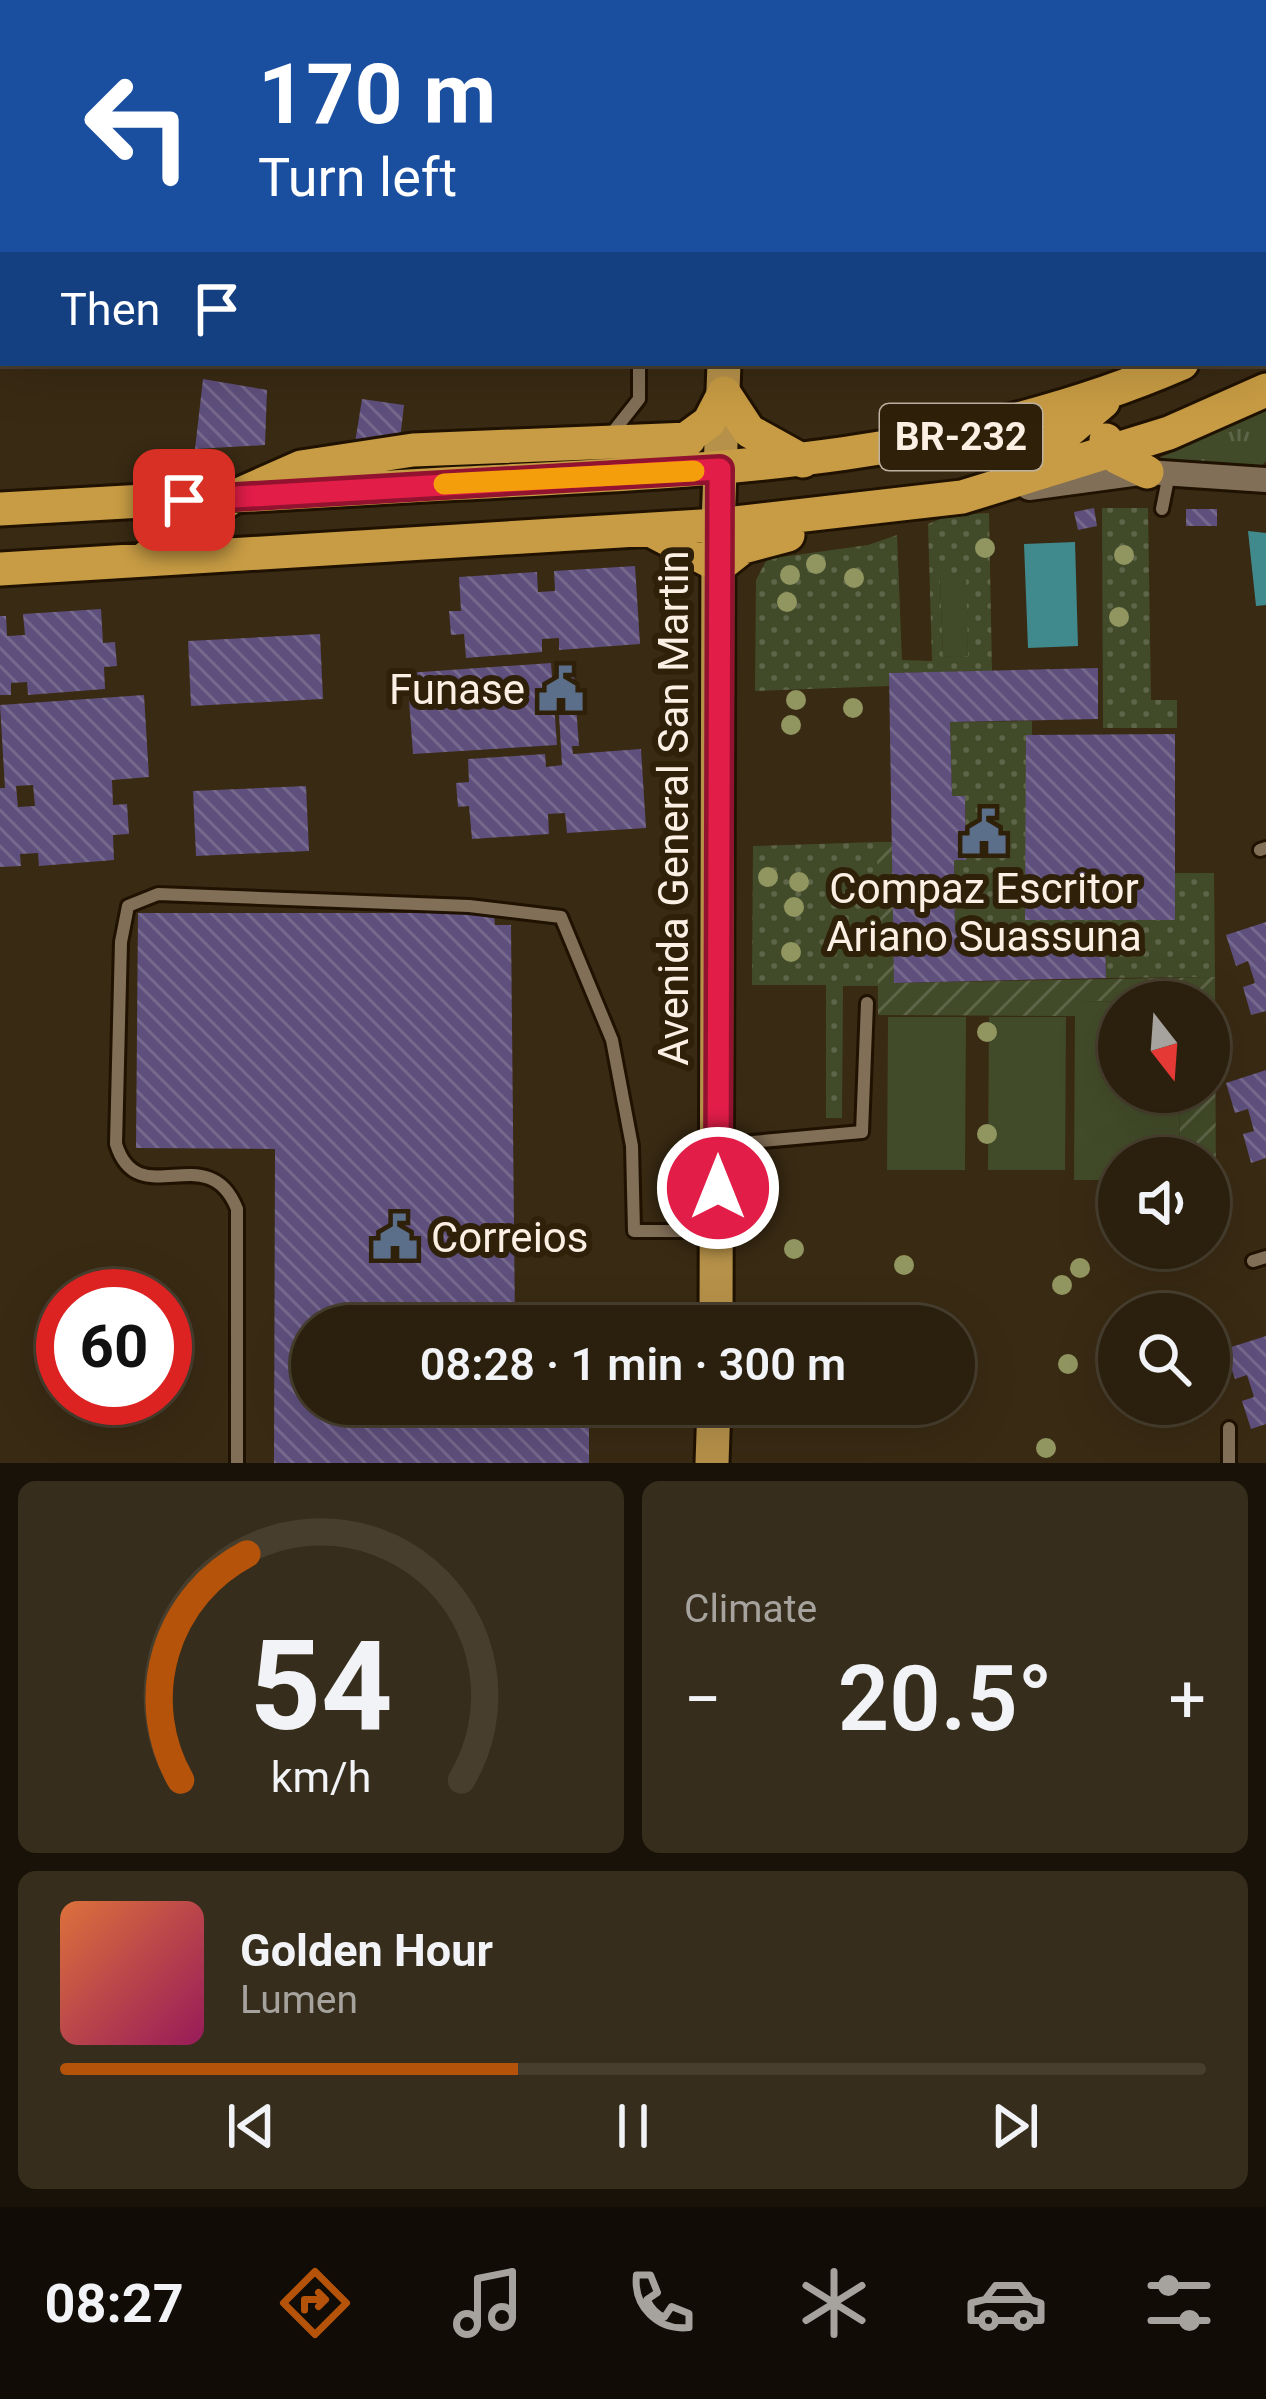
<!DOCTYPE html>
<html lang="en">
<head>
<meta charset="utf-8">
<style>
	:root { --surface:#2b200e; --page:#372d1c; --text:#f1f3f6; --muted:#a6a39e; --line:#473e2e; --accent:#b45309 }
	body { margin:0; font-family:Roboto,sans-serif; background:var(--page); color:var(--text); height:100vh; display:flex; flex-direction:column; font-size:45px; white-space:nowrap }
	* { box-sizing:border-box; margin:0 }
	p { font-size:39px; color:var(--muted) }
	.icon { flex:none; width:66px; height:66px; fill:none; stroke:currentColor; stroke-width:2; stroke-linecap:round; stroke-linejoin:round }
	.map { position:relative; height:1463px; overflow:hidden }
	.sheet { display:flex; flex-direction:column; gap:18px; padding:18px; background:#181208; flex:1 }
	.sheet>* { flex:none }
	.banner { position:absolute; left:0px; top:0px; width:1266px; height:366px; box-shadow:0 12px 48px #0002,0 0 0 3px var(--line); background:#1a4fa0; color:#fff; overflow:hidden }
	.needle { width:78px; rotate:163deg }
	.controls { position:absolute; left:1098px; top:981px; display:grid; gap:24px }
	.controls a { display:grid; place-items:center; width:132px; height:132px; border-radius:50%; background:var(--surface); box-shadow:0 12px 48px #0002,0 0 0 3px var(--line); font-size:60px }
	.speed { position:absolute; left:36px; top:1269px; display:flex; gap:24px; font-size:60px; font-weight:700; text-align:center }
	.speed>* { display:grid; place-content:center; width:156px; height:156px; border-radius:50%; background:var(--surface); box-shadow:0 12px 48px #0002,0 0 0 3px var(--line); line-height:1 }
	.speed .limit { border:18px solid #d22; background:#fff; color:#111 }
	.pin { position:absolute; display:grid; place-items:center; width:102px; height:102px; color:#fff; margin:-51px; border-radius:24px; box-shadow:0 6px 18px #0006 }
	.me { position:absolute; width:132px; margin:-66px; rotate:0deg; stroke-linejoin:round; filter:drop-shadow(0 0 9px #0008) }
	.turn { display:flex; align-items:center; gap:42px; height:252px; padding:0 60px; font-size:54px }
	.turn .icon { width:156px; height:156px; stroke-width:2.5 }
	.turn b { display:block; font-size:84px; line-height:102px }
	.then { display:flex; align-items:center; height:114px; padding:0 60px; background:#0003; gap:24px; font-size:45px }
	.big { font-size:90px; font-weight:600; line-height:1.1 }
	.sheet .tile { flex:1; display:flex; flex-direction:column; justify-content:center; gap:18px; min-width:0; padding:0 42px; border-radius:18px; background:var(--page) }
	.sheet .dial { align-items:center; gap:0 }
	.dial svg { height:312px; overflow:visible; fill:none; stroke:var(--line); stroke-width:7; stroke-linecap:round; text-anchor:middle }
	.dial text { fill:var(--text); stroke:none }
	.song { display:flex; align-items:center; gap:36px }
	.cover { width:144px; height:144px; border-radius:18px; background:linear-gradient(135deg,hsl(20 70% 55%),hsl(330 70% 35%)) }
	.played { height:12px; border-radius:6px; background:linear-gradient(90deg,var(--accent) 40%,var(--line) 40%) }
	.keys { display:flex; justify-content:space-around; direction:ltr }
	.heat { display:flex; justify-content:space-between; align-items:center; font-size:66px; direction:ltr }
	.sheet .tiles { flex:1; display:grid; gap:18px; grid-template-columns:1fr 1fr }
	.tile:last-child { grid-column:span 2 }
	.trip { position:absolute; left:291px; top:1305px; width:684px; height:120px; border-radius:60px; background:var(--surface); box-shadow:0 12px 48px #0002,0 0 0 3px var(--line); font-weight:600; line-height:120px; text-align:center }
	.dock { display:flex; height:192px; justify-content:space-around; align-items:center; background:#110d06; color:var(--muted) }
	.dock .icon { width:84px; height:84px }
	.dock .on { color:var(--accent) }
	.dock b { font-size:54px; color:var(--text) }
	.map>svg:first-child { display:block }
</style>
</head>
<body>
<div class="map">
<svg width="1266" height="1463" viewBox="0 0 1266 1463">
	<defs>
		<pattern id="grass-dots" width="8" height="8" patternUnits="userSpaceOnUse" patternTransform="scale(3)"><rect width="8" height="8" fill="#424b29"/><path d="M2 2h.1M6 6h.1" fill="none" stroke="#5e6548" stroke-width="1.8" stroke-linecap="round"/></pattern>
		<pattern id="park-tufts" width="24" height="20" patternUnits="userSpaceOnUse" patternTransform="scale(3)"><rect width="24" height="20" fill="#424b29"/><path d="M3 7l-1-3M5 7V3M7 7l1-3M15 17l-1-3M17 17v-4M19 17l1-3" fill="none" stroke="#5e6548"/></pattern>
		<pattern id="garden-furrows" width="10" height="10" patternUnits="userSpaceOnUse" patternTransform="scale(3)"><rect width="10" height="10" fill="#424b29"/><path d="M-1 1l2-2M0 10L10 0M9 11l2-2" fill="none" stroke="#5e6548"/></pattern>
		<pattern id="building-back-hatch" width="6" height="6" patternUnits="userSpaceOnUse" patternTransform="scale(3)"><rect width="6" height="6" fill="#5e4f7c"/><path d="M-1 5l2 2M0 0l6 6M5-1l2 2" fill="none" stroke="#76698e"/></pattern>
	</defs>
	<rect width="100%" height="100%" fill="#392a13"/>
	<!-- grass -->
	<path fill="url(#grass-dots)" fill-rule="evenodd" d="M 1102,508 L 1148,508 L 1151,700 L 1177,700 L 1177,728 L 1103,728 Z
		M 989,513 L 992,671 L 889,673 L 889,686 L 755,691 L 756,580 L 767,559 L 868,545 L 897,535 L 902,660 L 932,661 L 928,524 L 950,515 ZM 965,576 L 968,655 L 943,657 L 940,577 Z
		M 1032,721 L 1032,735 L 1026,736 L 1026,919 L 1175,873 L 1214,873 L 1215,977 L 1106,978 L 1105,929 L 955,932 L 954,860 L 966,859 L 965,797 L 952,796 L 950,722 Z
		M 877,842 L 878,986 L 843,986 L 842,1118 L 826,1118 L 826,985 L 752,985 L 753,846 Z"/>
	<!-- park -->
	<path fill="url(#park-tufts)" d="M 1266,407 L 1266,461 L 1258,469 L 1151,462 Z"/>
	<!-- garden -->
	<path fill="url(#garden-furrows)" d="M 877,842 L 892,842 L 895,983 L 1215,977 L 1216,1195 L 1209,1194 L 1209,1158 L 1179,1158 L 1180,1092 L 1209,1092 L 1209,1002 L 1076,1001 L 1075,1016 L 878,1015 Z"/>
	<!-- pitch -->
	<path fill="#424b29" d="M 966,575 L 968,656 L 943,657 L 940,576 Z
		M 1075,1001 L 1180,1002 L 1119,1002 L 1119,1092 L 1180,1092 L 1179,1158 L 1119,1158 L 1119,1180 L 1074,1180 Z
		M 888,1017 L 966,1017 L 965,1170 L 887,1170 Z
		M 989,1017 L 1066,1017 L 1065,1170 L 988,1170 Z"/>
	<!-- water -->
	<path fill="#408a8e" d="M 1248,531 L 1266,533 L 1266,605 L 1256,606 Z
		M 1075,542 L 1078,646 L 1028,648 L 1024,544 Z"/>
	<!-- building -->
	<path fill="url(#building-back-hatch)" fill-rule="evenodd" d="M 203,379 L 267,390 L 265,445 L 195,449 Z
		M 362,399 L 404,405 L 399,448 L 354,449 Z
		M 1094,508 L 1097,526 L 1078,530 L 1074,512 Z
		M 1186,509 L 1217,509 L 1217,526 L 1186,526 Z
		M 635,566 L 640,644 L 559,650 L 559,638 L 542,639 L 542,652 L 466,658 L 464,634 L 451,635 L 449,611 L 461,611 L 459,577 L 537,572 L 538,592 L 555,591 L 554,571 Z
		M 101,609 L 103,643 L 115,642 L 117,666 L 104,667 L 105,689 L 28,695 L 27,682 L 11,683 L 11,695 L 0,695 L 0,616 L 6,616 L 7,636 L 25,635 L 23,614 Z
		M 320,634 L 323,699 L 191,706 L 188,641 Z
		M 551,663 L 557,745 L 413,754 L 407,673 Z
		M 573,664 L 579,746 L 572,746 L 573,754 L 641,749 L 646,828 L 567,833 L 565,813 L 548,814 L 549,834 L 472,839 L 469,806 L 458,807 L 456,783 L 469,782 L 468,759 L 545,754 L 546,767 L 562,765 L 556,665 Z
		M 1098,668 L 1098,719 L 950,722 L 952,796 L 965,796 L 966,860 L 954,860 L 955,932 L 1105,929 L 1106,978 L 894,983 L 889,673 Z
		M 144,695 L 149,777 L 112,780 L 113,805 L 127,804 L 129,834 L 113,835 L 114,860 L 39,866 L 38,853 L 20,854 L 21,866 L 0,867 L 0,788 L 5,788 L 0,705 ZM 33,785 L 35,806 L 18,807 L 16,786 Z
		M 1175,734 L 1175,920 L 1025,920 L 1026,735 Z
		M 306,786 L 309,851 L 196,856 L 193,791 Z
		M 138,913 L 494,913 L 495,925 L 511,925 L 515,1326 L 312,1326 L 312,1404 L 534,1404 L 534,1410 L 589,1410 L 589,1463 L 274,1463 L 275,1149 L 136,1148 Z
		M 1266,922 L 1266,1011 L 1251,1015 L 1243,987 L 1255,983 L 1248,961 L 1236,966 L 1226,935 Z
		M 1266,1070 L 1266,1158 L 1251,1163 L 1243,1134 L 1254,1131 L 1248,1109 L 1235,1113 L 1226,1083 Z
		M 1266,1336 L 1266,1424 L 1251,1429 L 1242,1401 L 1254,1397 L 1247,1375 L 1235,1379 L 1225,1349 Z"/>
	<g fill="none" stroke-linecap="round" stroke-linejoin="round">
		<!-- service casing -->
		<g stroke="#201200" stroke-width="18">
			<path id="service" d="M 355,3 L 356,0
				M 597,3 L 597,0
				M 1103,3 L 1103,0
				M 613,432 L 639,399 L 639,363
				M 1162,509 L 1169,474
				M 1260,850 L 1266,848
				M 719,1145 L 862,1132 L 867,1003
				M 1253,1261 L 1266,1257
				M 1229,1428 L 1229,1463
				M 237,1463 L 237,1209 C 208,1136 138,1215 116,1144 L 121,942 L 128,906 L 158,894 L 469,906 L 561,917 L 612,1040 L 632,1146 L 634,1231 L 712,1231"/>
		</g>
		<!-- minor casing -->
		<g stroke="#201200" stroke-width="30">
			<path id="minor" d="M 1029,488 L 1147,472 L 1266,480"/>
		</g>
		<!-- primary casing -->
		<g stroke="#201200" stroke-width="39">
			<path id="primary" d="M 725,0 L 725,3
				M 716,1326 L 718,525 L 724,363
				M 712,1463 L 714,1404"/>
		</g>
		<!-- trunk casing -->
		<g stroke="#201200" stroke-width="39">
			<path id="trunk" d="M 1263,328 L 1266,326
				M 724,393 L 749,431 L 803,461
				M 1106,440 L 1118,458 L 1147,472
				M 672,449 L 709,422 L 724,393
				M 1015,467 L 1058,440 L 1103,402
				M 0,509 C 148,502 296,492 444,484 C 695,471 947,465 1182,363
				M 652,531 L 719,566 L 743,547 L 788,535
				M 147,557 L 231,498 L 301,467 L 413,450 L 689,439
				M 0,569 L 718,525 L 962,497 L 1169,433 L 1266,390"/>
		</g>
		<!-- service -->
		<use href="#service" stroke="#826f57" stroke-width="12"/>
		<!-- minor -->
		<use href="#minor" stroke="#826f57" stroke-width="24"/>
		<!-- primary -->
		<use href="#primary" stroke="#b69149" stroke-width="33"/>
		<!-- trunk -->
		<use href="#trunk" stroke="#c89c44" stroke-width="33"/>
	</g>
	<!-- trees -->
	<g fill="#919661">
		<circle cx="985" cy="548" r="10"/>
		<circle cx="1124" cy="555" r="10"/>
		<circle cx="816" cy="564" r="10"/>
		<circle cx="790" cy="575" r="10"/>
		<circle cx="854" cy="578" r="10"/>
		<circle cx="787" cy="602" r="10"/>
		<circle cx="1119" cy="617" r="10"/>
		<circle cx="796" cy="700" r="10"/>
		<circle cx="853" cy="708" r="10"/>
		<circle cx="791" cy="725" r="10"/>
		<circle cx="768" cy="877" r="10"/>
		<circle cx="799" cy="882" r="10"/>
		<circle cx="794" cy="907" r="10"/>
		<circle cx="791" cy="952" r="10"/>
		<circle cx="987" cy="1032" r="10"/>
		<circle cx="987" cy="1134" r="10"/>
		<circle cx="794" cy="1249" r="10"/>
		<circle cx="904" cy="1265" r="10"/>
		<circle cx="1080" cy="1268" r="10"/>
		<circle cx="1062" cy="1285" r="10"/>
		<circle cx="1068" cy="1364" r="10"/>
		<circle cx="1046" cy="1448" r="10"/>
	</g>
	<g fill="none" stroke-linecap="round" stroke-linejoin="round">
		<!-- route casing -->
		<g stroke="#92132f" stroke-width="30">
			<path id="route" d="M 184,500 L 720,469 L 718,1188"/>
		</g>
		<!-- route -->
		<use href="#route" stroke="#e11d48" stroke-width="21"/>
		<!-- slow -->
		<path stroke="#f59e0b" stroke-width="21" d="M 444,484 L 694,471"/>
	</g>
	<!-- icons -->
	<defs>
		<g id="civic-bare" transform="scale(3.6)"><path d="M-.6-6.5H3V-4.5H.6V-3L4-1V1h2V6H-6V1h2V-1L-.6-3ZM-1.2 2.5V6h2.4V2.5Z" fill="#5c6f8a" stroke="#2f2009" stroke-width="2.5" paint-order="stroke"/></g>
	</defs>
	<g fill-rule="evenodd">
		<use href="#civic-bare" x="561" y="689"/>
		<use href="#civic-bare" x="984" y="832"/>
		<use href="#civic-bare" x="395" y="1237"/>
	</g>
	<g text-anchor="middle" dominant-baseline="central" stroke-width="12" stroke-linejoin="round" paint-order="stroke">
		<!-- shield labels -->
		<rect fill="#2f2009" stroke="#beb2a2" stroke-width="3" x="880" y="404" width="162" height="66" rx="9"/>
		<g font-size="39" font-weight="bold" fill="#fbf0e3">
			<text x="961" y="437">BR-232</text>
		</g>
		<!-- poi labels -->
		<g font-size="42" fill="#fbf0e3" stroke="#2f2009" text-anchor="end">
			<text x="525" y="689">Funase</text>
			<text x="984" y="888" text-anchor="middle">Compaz Escritor<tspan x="984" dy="48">Ariano Suassuna</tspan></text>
			<text x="431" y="1237" text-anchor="start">Correios</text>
		</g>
		<!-- street labels -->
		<g font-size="42" fill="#fbf0e3" stroke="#2f2009">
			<text transform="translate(673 808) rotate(-90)">Avenida General San Martin</text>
		</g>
	</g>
</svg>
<div class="controls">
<a><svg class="needle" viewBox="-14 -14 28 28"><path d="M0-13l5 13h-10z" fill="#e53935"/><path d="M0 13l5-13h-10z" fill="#a6a39e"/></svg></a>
<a><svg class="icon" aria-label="sound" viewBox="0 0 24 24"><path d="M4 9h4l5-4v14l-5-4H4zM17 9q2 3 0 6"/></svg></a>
<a><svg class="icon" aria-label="search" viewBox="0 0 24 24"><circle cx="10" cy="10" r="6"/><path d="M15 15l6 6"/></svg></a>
</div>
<div class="speed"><div class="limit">60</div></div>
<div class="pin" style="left:184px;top:500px;background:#d93025"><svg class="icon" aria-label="arrive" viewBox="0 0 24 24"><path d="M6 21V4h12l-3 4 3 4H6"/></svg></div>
<svg class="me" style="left:718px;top:1188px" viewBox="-20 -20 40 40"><circle r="17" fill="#e11d48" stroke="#fff" stroke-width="3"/><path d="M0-11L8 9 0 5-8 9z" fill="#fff"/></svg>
<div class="trip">08:28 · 1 min · 300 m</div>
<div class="banner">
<div class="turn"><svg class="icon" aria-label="left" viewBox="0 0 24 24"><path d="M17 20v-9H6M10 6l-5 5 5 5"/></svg><div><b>170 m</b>Turn left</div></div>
<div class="then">Then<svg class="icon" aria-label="arrive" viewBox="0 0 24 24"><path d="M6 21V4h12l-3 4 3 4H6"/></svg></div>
</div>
</div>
<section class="sheet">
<div class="tiles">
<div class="tile dial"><svg viewBox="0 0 100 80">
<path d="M14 69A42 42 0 1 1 86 69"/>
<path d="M14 69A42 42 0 0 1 31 11" stroke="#b45309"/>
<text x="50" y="56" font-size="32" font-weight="700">54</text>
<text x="50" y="72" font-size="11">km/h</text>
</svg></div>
<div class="tile"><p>Climate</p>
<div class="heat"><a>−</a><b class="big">20.5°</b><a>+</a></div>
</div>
<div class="tile">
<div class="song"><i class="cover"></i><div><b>Golden Hour</b><p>Lumen</p></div></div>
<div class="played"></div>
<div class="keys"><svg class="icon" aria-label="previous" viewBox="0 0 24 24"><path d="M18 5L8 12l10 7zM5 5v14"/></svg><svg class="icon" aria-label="pause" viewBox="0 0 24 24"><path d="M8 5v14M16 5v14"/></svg><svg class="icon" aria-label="next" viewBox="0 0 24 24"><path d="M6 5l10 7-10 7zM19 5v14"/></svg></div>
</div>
</div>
</section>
<nav class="dock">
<b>08:27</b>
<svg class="icon on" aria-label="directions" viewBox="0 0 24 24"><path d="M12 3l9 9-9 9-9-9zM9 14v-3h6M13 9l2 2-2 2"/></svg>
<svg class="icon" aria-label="music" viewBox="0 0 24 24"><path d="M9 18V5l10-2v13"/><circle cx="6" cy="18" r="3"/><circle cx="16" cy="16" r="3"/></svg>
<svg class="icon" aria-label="phone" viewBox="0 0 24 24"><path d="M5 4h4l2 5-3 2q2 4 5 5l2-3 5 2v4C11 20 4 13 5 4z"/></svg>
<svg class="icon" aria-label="climate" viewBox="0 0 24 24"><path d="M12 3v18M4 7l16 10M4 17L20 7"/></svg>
<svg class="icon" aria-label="car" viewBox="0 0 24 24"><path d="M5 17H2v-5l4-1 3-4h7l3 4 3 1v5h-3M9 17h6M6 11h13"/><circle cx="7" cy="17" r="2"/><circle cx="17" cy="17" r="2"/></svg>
<svg class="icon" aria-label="filters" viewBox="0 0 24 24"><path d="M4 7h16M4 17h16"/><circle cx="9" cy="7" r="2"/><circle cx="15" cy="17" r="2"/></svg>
</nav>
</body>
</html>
